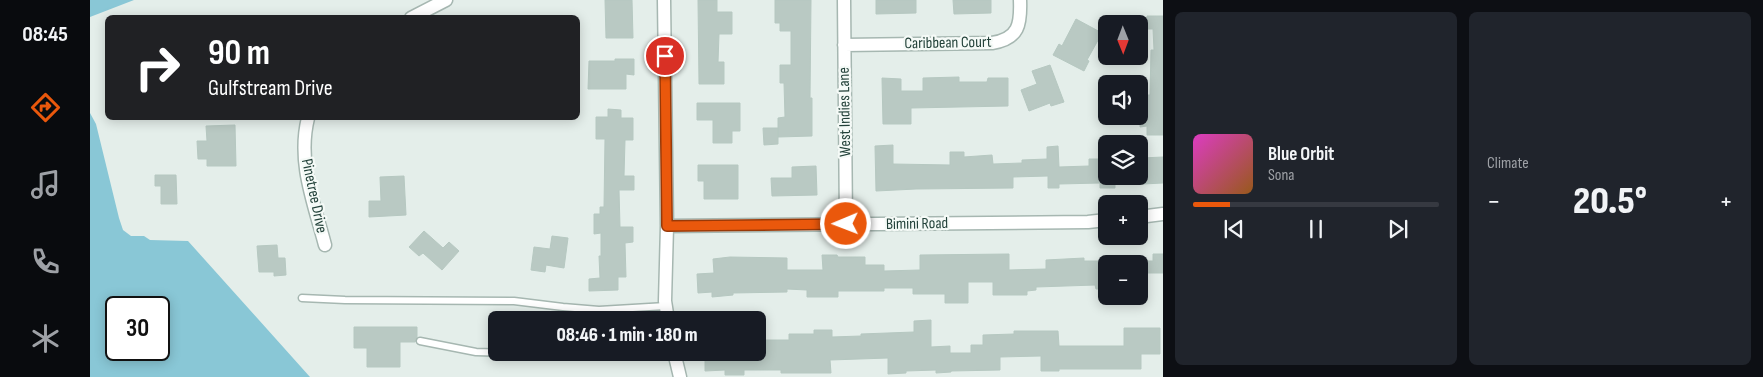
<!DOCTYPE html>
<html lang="en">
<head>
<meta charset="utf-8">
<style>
	:root { --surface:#171b24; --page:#20242c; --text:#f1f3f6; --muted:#9ea1a6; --line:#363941; --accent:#ea580c }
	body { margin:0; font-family:"Sofia Sans Condensed",sans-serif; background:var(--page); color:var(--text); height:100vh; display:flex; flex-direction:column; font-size:19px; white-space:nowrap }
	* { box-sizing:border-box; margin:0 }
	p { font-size:16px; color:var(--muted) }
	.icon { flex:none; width:28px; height:28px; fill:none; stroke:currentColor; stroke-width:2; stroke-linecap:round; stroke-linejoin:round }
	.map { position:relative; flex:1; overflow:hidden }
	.drawer { display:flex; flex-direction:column; gap:12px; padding:12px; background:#0d0f14; width:600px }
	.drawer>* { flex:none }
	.banner { position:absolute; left:15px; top:15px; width:475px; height:105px; border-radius:8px; box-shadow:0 2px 12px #0003; background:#202124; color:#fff; overflow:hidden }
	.needle { width:32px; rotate:179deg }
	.controls { position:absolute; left:1008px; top:15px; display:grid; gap:10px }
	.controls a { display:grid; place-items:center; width:50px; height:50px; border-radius:8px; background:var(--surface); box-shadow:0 2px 12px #0003; font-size:25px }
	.speed { position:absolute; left:15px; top:296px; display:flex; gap:10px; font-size:25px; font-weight:700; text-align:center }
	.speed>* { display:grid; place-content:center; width:65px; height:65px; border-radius:50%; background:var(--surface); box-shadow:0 2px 12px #0003; line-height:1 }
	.speed .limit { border:2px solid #111; border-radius:8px; background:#fff; color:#111 }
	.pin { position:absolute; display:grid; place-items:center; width:42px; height:42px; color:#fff; margin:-21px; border:2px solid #fff; border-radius:50%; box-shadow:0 1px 5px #0007 }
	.me { position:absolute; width:55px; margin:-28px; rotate:269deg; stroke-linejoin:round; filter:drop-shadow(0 0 4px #0008) }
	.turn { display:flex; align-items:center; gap:18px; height:105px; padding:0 20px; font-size:22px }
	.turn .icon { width:65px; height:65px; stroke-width:2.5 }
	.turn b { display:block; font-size:35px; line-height:42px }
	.big { font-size:38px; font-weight:800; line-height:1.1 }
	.drawer .tile { flex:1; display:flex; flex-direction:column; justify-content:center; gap:8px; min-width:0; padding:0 18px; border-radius:8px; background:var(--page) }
	.song { display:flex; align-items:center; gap:15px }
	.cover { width:60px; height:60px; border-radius:8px; background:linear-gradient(135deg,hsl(310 70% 55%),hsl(30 70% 35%)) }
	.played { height:5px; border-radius:2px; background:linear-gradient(90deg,var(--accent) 15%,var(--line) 15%) }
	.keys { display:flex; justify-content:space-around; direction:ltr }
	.heat { display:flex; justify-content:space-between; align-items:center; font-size:28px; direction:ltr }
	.drawer .tiles { flex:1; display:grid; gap:12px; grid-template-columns:repeat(2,1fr) }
	.trip { position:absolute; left:398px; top:311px; width:278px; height:50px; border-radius:8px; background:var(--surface); box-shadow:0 2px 12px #0003; font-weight:800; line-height:50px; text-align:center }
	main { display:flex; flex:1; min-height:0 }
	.menu { display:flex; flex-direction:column; width:90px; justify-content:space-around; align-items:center; background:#090b0e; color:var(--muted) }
	.menu .icon { width:35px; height:35px }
	.menu .current { color:var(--accent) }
	.menu b { font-size:22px; color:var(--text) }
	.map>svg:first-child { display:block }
</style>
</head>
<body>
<main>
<nav class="menu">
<b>08:45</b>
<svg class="icon current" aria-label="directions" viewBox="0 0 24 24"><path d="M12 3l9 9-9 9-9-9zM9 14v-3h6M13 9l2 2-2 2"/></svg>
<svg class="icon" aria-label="music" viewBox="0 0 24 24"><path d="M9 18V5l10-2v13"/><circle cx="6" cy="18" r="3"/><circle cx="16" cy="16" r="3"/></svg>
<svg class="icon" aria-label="phone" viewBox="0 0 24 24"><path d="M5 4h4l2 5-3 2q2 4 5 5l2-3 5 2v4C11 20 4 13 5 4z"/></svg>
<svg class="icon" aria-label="climate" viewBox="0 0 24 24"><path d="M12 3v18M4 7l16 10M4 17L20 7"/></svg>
</nav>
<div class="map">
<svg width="1073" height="377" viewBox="0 0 1073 377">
	<rect width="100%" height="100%" fill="#e4eeea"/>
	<!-- water -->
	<path fill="#89c7d6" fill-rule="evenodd" d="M 0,0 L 44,0 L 0,17 Z
		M 0,113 L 6,124 L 29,218 L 33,230 L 41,236 L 54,236 L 60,240 L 98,241 L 220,377 L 0,377 ZM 26,308 L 69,308 L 69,350 L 26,350 Z"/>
	<!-- building -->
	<path fill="#b9c9c3" stroke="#b6c8c1" d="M 515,0 L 542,0 L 543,38 L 516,38 Z
		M 608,0 L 627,0 L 627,12 L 642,12 L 642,34 L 629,34 L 628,62 L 634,62 L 634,84 L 609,84 Z
		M 685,0 L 721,0 L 720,98 L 722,98 L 722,136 L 688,137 L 688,118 L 695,117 L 694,83 L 690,83 L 690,65 L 701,65 L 701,31 L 690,31 L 690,23 L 685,23 Z
		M 786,0 L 826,0 L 826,13 L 786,14 Z
		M 863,0 L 901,0 L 901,13 L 864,14 Z
		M 1057,16 L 1073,16 L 1073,135 L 1057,135 L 1057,126 L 1050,127 L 1050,103 L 1056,103 L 1056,95 L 1060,95 L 1061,50 L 1064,50 L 1063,29 L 1057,29 Z
		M 986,19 L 1012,33 L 997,60 L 999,61 L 994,71 L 963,55 L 969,44 L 972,46 Z
		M 525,59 L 544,59 L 544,75 L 536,74 L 536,89 L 498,89 L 499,61 L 525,61 Z
		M 960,65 L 974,102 L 961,106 L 960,103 L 939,111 L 931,90 L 947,84 L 942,71 Z
		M 869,77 L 869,82 L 897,82 L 898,78 L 918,78 L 918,106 L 821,108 L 821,124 L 793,124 L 792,78 L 811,79 L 811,91 L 833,91 L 833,78 Z
		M 607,103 L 650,103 L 650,131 L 642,131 L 642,143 L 623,143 L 623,120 L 607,120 Z
		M 518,109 L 531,110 L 531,118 L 543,118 L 543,140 L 535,140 L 534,176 L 544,176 L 544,190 L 529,190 L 530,227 L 543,227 L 543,242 L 535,243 L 536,277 L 528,277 L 528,290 L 499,291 L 499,279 L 510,278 L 509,256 L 511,256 L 511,233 L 504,234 L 504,214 L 510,214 L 510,207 L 514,207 L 515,139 L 506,139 L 506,117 L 518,117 Z
		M 145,125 L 146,166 L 117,166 L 117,159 L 108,159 L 107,141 L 117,141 L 116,126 Z
		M 673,128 L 688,128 L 688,144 L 674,145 Z
		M 803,145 L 803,164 L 860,165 L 860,152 L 874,152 L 874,157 L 902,155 L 903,164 L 932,163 L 932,160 L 957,159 L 957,147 L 968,146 L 969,167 L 999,166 L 999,159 L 1016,159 L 1016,176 L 1025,176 L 1025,188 L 1010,188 L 1010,183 L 969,184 L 969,188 L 958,188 L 958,176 L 923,177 L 923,188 L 826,189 L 786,191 L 785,146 Z
		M 1073,157 L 1073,183 L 1053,184 L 1052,158 Z
		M 608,165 L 648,165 L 648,199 L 614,199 L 614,181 L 608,181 Z
		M 726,166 L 727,195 L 682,196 L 681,178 L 702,178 L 702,167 Z
		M 65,175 L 86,175 L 87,204 L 71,204 L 71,186 L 65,186 Z
		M 314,176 L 316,215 L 279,217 L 279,201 L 291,201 L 290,177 Z
		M 334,231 L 353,248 L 359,242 L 369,251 L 352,270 L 333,253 L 329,256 L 319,247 Z
		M 462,236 L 478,238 L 474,268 L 456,265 L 455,272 L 441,270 L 444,247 L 460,249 Z
		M 187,245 L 188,258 L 195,258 L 196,275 L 184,276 L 184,272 L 169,272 L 167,246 Z
		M 919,254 L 919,270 L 956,269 L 956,260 L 994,258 L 994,261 L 1016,261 L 1016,289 L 1006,289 L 1005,285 L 946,287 L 946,290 L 937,291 L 937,295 L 903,295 L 903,282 L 878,282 L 878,303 L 855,303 L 855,294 L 823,294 L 823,288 L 794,288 L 794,291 L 748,291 L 748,297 L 717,297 L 717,290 L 697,289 L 697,292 L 643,293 L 643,295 L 622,297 L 622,292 L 608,293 L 607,274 L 624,273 L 623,259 L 640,257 L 697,258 L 697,270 L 733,270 L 732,255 L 747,255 L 748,257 L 775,257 L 775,265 L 794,265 L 794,271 L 830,270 L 830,255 Z
		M 1063,254 L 1073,254 L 1073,273 L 1049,273 L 1049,261 L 1063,261 Z
		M 841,320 L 841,347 L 860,346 L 860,353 L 881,353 L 881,345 L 893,345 L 893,335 L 924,334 L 924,331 L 968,331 L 969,346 L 1034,346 L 1034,328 L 1070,328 L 1070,354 L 1051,354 L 1051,369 L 969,369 L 969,371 L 951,371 L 951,356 L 910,357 L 910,370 L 861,371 L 861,372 L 846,373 L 846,370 L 816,371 L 816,373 L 798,374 L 798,358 L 740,360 L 741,373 L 691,373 L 691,370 L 654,370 L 654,375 L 635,375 L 635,370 L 615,371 L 615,352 L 676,352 L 676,340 L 699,340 L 699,334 L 724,334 L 724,330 L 742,330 L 742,337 L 771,336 L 771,334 L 824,332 L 824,321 Z
		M 264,327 L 327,327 L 327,337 L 325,342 L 310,342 L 310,367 L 277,367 L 277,348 L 264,348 Z"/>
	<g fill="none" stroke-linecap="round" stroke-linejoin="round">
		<!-- service casing -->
		<g stroke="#a6b7b1" stroke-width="9">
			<path id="service" d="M 212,298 L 255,300 L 424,301 L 473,307 L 509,310 L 576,306
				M 330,341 L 386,352 L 421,353 L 458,352"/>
		</g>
		<!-- minor casing -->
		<g stroke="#a6b7b1" stroke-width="15">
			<path id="minor" d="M 574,0 L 577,226 L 575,301 L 578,320
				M 754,0 L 756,224
				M 321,18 L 356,0
				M 754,45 L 902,43 C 929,39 931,24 930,0
				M 218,118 C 207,162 224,203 235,245
				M 1049,217 L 1073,214
				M 577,226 L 998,222 L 1016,220
				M 584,352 L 590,377"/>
		</g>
		<!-- service -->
		<use href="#service" stroke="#fff" stroke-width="6"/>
		<!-- minor -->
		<use href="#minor" stroke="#fff" stroke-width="12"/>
	</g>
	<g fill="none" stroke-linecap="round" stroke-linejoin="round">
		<!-- route casing -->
		<g stroke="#983908" stroke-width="12">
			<path id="route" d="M 575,56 L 577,226 L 756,224"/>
		</g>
		<!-- route -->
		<use href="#route" stroke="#ea580c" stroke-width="9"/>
	</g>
	<g text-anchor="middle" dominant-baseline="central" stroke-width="4.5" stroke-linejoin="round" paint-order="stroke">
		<!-- street labels -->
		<g font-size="16" fill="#224139" stroke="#f5faf7">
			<text transform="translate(858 43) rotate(-1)">Caribbean Court</text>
			<text transform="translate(755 112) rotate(-91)">West Indies Lane</text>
			<text transform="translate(224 196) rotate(78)">Pinetree Drive</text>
			<text transform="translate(827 224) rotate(-1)">Bimini Road</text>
		</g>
	</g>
</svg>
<div class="controls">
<a><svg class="needle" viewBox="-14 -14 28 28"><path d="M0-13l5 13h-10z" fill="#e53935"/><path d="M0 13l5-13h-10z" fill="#9ea1a6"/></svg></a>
<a><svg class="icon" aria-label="sound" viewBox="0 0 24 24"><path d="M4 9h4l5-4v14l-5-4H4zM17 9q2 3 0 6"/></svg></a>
<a><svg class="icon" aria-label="layers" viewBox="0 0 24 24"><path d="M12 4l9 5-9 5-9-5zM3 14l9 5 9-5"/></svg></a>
<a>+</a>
<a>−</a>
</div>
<div class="speed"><div class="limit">30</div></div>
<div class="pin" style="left:575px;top:56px;background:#d93025"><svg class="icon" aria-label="arrive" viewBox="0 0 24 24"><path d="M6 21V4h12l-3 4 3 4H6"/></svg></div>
<svg class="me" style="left:756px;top:224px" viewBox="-20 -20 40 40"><circle r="17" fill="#ea580c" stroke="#fff" stroke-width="3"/><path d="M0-11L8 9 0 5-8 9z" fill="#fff"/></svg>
<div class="trip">08:46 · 1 min · 180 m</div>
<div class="banner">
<div class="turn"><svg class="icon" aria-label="right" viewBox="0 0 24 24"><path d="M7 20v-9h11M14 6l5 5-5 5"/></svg><div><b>90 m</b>Gulfstream Drive</div></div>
</div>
</div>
<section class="drawer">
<div class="tiles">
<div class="tile">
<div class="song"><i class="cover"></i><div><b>Blue Orbit</b><p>Sona</p></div></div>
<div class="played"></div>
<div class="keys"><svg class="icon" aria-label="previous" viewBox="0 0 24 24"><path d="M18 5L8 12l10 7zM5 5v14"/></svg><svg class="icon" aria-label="pause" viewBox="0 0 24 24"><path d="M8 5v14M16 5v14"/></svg><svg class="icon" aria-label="next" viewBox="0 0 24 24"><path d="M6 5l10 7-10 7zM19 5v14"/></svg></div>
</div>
<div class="tile"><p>Climate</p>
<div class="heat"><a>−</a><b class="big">20.5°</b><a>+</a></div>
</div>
</div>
</section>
</main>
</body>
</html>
